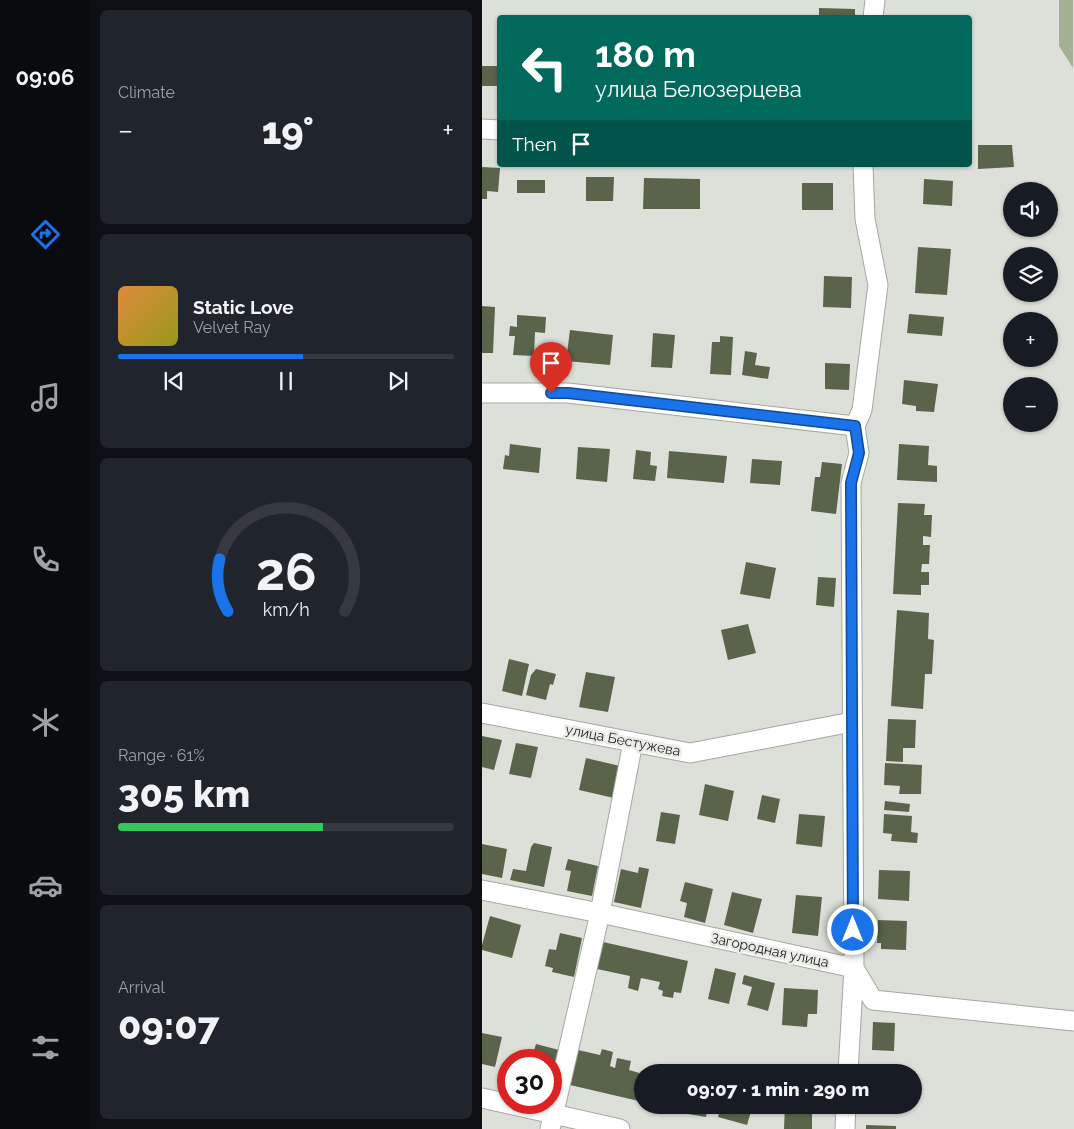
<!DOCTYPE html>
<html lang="en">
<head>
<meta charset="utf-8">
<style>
	:root { --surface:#171b24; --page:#20242c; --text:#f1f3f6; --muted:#9ea1a6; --line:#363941; --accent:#1a73e8 }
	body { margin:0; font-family:Raleway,sans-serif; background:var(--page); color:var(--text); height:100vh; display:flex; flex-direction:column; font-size:19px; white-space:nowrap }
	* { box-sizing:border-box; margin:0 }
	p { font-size:16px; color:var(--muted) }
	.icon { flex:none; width:28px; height:28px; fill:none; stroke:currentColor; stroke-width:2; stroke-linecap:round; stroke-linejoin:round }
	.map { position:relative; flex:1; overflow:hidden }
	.drawer { display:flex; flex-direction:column; gap:10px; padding:10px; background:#0d0f14; width:392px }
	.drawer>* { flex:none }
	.guide { position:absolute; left:15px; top:15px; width:475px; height:152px; border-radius:5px; box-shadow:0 1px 4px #0004; background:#00695c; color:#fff; overflow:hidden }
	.fabs { position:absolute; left:521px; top:182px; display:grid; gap:10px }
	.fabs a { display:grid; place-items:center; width:55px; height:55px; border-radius:50%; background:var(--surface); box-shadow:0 1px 4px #0004; font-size:25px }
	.speed { position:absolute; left:15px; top:1049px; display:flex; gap:10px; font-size:25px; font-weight:700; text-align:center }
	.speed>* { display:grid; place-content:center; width:65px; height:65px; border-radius:50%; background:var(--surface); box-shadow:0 1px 4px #0004; line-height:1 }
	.speed .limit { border:8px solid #d22; background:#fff; color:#111 }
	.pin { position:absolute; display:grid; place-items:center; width:42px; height:42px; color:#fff; margin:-51px -21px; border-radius:50% 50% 50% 0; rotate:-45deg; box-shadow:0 0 5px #0007 }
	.pin .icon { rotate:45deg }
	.me { position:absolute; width:55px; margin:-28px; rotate:0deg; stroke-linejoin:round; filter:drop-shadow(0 0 4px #0008) }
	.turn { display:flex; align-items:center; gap:18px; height:105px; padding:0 15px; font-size:22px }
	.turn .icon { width:65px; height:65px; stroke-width:2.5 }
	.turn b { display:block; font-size:35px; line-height:42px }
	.then { display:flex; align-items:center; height:48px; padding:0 15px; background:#0003; gap:10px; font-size:19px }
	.big { font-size:38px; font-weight:800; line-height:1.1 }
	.drawer .card { flex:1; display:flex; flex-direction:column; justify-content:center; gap:8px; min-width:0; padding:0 18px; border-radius:8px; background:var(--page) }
	.drawer .dial { align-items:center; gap:0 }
	.dial svg { height:130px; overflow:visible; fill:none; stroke:var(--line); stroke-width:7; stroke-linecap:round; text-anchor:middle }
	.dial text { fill:var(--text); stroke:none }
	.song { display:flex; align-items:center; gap:15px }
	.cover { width:60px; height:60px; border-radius:8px; background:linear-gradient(135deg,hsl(30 70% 55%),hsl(60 70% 35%)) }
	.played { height:5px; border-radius:2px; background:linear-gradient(90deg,var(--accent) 55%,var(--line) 55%) }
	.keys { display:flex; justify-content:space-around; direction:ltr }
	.heat { display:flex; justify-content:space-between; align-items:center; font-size:28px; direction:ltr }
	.charge { height:8px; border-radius:4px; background:linear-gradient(90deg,#34c759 61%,var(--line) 0) }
	.trip { position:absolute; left:152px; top:1064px; width:288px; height:50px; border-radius:25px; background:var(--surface); box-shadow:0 1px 4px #0004; font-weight:800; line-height:50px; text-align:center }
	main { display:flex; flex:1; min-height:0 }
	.menu { display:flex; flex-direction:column; width:90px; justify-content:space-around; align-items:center; background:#090b0e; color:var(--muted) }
	.menu .icon { width:35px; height:35px }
	.menu .on { color:var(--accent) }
	.menu b { font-size:22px; color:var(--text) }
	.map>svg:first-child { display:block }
</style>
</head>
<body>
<main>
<nav class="menu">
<b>09:06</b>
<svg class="icon on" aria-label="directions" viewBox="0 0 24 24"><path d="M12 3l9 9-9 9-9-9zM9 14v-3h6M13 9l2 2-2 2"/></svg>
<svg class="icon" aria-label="music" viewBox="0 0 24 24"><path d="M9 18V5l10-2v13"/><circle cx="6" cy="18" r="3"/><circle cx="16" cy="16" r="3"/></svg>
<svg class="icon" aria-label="phone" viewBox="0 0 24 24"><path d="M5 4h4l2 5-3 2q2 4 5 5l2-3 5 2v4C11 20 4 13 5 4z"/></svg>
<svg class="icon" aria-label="climate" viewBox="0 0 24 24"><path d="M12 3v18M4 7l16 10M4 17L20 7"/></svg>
<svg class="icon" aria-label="car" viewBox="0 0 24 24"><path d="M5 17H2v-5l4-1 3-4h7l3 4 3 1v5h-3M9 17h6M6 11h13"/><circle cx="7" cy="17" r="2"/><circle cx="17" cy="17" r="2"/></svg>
<svg class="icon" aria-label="filters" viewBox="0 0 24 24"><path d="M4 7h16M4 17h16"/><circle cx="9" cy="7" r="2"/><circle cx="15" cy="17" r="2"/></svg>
</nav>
<section class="drawer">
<div class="card"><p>Climate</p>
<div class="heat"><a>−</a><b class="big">19°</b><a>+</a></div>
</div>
<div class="card">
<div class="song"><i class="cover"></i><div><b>Static Love</b><p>Velvet Ray</p></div></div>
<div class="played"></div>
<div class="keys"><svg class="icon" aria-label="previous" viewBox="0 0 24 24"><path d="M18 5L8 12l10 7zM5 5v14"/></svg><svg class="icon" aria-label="pause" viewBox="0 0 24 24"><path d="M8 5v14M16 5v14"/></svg><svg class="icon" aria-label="next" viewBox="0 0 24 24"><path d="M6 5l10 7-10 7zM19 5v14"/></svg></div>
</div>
<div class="card dial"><svg viewBox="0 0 100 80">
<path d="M14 69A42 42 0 1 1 86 69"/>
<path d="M14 69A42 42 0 0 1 9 37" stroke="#1a73e8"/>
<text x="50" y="56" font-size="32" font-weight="700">26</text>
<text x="50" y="72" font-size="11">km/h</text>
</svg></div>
<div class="card"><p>Range · 61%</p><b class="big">305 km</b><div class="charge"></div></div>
<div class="card"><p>Arrival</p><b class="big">09:07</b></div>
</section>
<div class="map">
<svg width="592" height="1129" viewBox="0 0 592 1129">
	<rect width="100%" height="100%" fill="#dde0d9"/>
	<!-- forest -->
	<path fill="#a4b093" d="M 577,0 L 591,0 L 591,68 L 577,46 Z"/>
	<!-- building -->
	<path fill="#5a644a" d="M 337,8 L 373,9 L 373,18 L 337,18 Z
		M 0,66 L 18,66 L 18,86 L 0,86 Z
		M 496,145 L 530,145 L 532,167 L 496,169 Z
		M 0,167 L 18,168 L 16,192 L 5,191 L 5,199 L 0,199 Z
		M 104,177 L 132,177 L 131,201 L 104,201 Z
		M 162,178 L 218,179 L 218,209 L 161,209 Z
		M 442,179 L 471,181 L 470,206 L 441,204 Z
		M 35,180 L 63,180 L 63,193 L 35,193 Z
		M 320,183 L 351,183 L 351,210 L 320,210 Z
		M 436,247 L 469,249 L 465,295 L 433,293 Z
		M 342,276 L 370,277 L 369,308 L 341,307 Z
		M 0,306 L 13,307 L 11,353 L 0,353 Z
		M 427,314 L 462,317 L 460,336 L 425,333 Z
		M 35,315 L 64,317 L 63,333 L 53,332 L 52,356 L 31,355 L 33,336 L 27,336 L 28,326 L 35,327 Z
		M 88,330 L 131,335 L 128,365 L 84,361 Z
		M 171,333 L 193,335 L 190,368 L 169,367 Z
		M 238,336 L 251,337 L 249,375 L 228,374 L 230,342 L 238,342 Z
		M 263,351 L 275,353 L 273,365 L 288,367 L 286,379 L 260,375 Z
		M 343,363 L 368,364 L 367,390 L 343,389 Z
		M 422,380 L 456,384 L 452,412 L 434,411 L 434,406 L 420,404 Z
		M 28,444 L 59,448 L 57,473 L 21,469 L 23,455 L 27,456 Z
		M 417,444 L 447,446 L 446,465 L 455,466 L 455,482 L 415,480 Z
		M 96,447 L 128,449 L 125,482 L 94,479 Z
		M 154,450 L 169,452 L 168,465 L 175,466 L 173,481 L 151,479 Z
		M 187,451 L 245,456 L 242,483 L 185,478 Z
		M 270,459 L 300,461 L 298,485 L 268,483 Z
		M 340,462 L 360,464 L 354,514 L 329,511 L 333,477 L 338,477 Z
		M 416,503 L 443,504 L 442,515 L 450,515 L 449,537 L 441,536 L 441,545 L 448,545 L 447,564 L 440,564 L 439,572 L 447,572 L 447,585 L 439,585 L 439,595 L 411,594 Z
		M 264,562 L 294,568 L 288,599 L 258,594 Z
		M 336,577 L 354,578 L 352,607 L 334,605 Z
		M 415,610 L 447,613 L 446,639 L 452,640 L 450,674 L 443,674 L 441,709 L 409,706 Z
		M 266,624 L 274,653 L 246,660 L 239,630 Z
		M 27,659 L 47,664 L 40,696 L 20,691 Z
		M 54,669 L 74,674 L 71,685 L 68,684 L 64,700 L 44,695 L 49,675 Z
		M 104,672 L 133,677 L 126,712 L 97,707 Z
		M 406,719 L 434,720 L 433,748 L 421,748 L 421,762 L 404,761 Z
		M 0,736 L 20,740 L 12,770 L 0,767 Z
		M 34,743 L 56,747 L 49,778 L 27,774 Z
		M 104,758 L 138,766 L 132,798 L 97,790 Z
		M 403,763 L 440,765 L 439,794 L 417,794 L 418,786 L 402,785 Z
		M 223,784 L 252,791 L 246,821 L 217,815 Z
		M 280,795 L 298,799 L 293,823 L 275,819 Z
		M 403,801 L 428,804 L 427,812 L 402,810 Z
		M 179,812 L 198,815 L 193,844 L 174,841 Z
		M 317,814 L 343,816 L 340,847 L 314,844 Z
		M 402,814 L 430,816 L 429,832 L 436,833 L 435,843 L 409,841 L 410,834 L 401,833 Z
		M 52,843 L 70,847 L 62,887 L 28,880 L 31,869 L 44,871 L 49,847 Z
		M 0,844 L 25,849 L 20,878 L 0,874 Z
		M 86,859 L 116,866 L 110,896 L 85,891 L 89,871 L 83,870 Z
		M 157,867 L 167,869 L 159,908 L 132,902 L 139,869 L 156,873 Z
		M 397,870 L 428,871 L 427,901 L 396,899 Z
		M 203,882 L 231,889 L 223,923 L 202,917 L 205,903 L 198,901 Z
		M 250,892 L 280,899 L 271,933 L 242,925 Z
		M 314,895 L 340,897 L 336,936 L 310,933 Z
		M 8,916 L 39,925 L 30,958 L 0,950 L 0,945 Z
		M 396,920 L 425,921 L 424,950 L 399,949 L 399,943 L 395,943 Z
		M 78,933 L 100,938 L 92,977 L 70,972 L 71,968 L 63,966 L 67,949 L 74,950 Z
		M 121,942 L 206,961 L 199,993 L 192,992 L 191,998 L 180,996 L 181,991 L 176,989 L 178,982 L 159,978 L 156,991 L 146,988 L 148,976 L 115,969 Z
		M 233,968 L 254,973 L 247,1004 L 226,999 Z
		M 262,975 L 293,983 L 286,1011 L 265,1005 L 270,987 L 260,984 Z
		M 302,988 L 336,990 L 335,1014 L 326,1014 L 325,1027 L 300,1025 Z
		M 391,1022 L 413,1023 L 412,1051 L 390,1050 Z
		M 0,1033 L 20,1037 L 13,1067 L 0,1064 Z
		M 54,1044 L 77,1050 L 69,1078 L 69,1060 L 35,1060 L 38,1050 L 51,1054 Z
		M 120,1049 L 131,1052 L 128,1066 L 133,1068 L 135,1058 L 149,1061 L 147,1070 L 161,1074 L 161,1102 L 88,1085 L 96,1050 L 118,1055 Z
		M 201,1105 L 226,1105 L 224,1117 L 200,1113 Z
		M 240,1105 L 271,1105 L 265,1125 L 236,1117 Z
		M 303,1105 L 330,1105 L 330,1129 L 302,1129 Z
		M 384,1125 L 414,1126 L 414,1129 L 384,1129 Z"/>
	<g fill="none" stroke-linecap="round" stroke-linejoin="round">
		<!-- street casing -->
		<g stroke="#a5a8a2" stroke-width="21">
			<path id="street" d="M 391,18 L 393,0
				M 0,129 L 18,130
				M 0,393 L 86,393 L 373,426
				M 0,713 L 208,753 L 370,722
				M 0,890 L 118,913 L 372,968 L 391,1000 L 592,1021
				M 366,1072 L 372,968 L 369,483 L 377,453 L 373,426 L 380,410 L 396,285 L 383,219 L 381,165
				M 0,1098 L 138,1129
				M 68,1129 L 118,913 L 151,742
				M 363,1129 L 364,1105"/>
		</g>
		<!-- street -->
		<use href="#street" stroke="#fff" stroke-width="19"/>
	</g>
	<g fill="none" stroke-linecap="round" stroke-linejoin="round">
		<!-- route casing -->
		<g stroke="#114b97" stroke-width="12">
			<path id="route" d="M 69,393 L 86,393 L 373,426 L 377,453 L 369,483 L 371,930"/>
		</g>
		<!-- route -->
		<use href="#route" stroke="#1a73e8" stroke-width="9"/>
	</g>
	<g text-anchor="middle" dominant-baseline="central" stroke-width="5" stroke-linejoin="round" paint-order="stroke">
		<!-- street labels -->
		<g font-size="14" fill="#1e1f1d" stroke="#eaede6">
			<text transform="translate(141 740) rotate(11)">улица Бестужева</text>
			<text transform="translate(288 950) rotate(12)">Загородная улица</text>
		</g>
	</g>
</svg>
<div class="fabs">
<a><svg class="icon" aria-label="sound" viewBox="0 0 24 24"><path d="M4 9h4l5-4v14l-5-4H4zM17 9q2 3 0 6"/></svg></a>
<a><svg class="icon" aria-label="layers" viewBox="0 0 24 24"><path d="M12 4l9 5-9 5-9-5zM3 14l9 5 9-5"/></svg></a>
<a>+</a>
<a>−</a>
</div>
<div class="speed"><div class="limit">30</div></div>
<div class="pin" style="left:69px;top:393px;background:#d93025"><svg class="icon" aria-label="arrive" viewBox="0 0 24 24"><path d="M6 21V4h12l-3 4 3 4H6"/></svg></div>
<svg class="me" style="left:371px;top:930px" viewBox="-20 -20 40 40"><circle r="17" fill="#1a73e8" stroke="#fff" stroke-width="3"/><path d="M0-11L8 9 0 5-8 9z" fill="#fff"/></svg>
<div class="trip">09:07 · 1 min · 290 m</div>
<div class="guide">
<div class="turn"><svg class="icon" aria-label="left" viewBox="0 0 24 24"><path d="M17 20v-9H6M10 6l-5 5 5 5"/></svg><div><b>180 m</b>улица Белозерцева</div></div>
<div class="then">Then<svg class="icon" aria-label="arrive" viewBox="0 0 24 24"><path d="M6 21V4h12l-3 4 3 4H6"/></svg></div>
</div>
</div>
</main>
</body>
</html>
